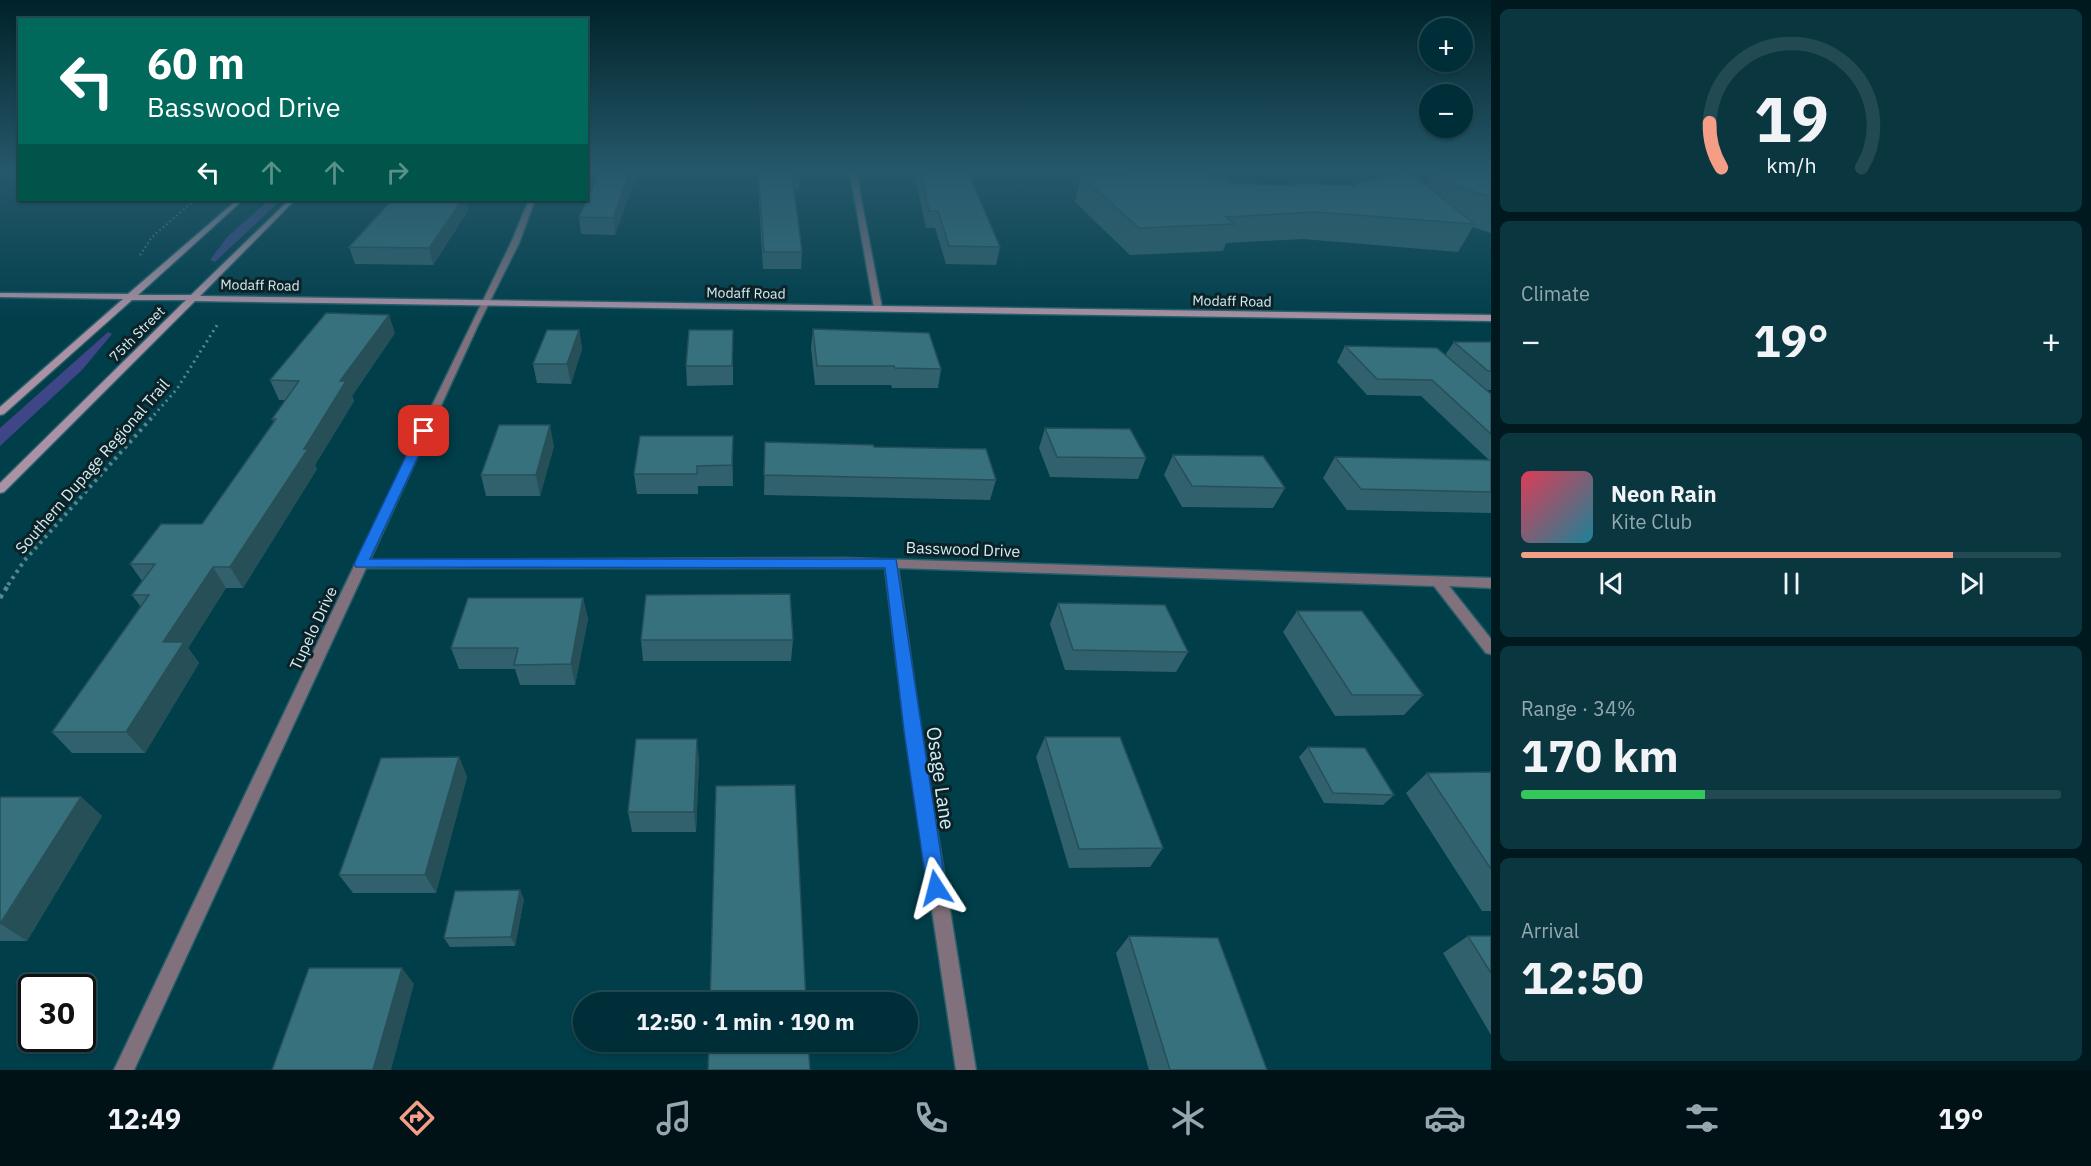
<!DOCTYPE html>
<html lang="en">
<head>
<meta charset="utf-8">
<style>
	:root { --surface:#002e38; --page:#0a3640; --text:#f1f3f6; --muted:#95a8ae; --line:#224a53; --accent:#f49e88 }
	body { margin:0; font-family:"IBM Plex Sans",sans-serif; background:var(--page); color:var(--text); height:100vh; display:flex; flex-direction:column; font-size:22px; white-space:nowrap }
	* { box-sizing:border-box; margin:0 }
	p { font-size:20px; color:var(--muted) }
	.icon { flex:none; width:33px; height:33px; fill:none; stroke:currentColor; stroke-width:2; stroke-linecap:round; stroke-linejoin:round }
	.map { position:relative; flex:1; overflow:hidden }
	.panel { display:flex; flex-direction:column; gap:9px; padding:9px; background:#00191f; width:600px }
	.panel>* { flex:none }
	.top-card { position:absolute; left:18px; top:18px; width:570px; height:183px; border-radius:0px; box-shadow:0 2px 4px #0004,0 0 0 2px var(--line); background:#00695c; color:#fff; overflow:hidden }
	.controls { position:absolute; left:1419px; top:18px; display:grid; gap:12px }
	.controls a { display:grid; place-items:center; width:54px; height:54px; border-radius:50%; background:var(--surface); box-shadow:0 2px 4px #0004,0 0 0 2px var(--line); font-size:30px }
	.speed { position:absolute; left:18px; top:974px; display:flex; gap:12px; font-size:30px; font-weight:700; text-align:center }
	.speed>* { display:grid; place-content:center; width:78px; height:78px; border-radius:50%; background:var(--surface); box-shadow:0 2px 4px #0004,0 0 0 2px var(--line); line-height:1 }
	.speed .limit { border:3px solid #111; border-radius:9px; background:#fff; color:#111 }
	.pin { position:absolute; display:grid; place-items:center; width:51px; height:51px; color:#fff; margin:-26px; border-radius:12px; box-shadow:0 3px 9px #0006 }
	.me { position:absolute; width:66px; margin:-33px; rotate:351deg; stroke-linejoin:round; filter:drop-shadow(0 0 4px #0008) }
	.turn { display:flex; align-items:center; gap:21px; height:126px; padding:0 30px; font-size:27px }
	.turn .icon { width:78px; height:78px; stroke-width:2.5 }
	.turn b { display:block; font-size:42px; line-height:51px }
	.lanes { display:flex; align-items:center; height:57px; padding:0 30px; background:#0003; justify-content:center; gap:30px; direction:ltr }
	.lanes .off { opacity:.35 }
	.big { font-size:45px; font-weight:800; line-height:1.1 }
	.panel .tile { flex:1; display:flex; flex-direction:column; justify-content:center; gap:9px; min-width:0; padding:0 21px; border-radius:9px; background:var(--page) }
	.panel .dial { align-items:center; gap:0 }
	.dial svg { height:156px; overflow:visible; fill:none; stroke:var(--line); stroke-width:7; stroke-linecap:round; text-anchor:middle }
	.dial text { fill:var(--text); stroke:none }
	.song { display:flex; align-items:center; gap:18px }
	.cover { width:72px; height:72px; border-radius:9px; background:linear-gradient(135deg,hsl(350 70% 55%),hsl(190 70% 35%)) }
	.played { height:6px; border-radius:3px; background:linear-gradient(90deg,var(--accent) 80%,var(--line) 80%) }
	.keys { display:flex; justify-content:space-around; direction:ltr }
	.heat { display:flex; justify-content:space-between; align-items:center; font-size:33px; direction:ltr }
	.charge { height:9px; border-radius:4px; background:linear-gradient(90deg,#34c759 34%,var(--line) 0) }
	.trip { position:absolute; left:573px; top:992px; width:345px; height:60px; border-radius:30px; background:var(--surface); box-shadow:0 2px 4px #0004,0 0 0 2px var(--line); font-weight:800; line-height:60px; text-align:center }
	.tabs { display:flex; height:96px; justify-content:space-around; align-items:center; background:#001216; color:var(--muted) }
	.tabs .icon { width:42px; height:42px }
	.tabs .active { color:var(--accent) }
	.tabs b { font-size:27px; color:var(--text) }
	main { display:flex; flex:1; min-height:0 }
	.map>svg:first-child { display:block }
</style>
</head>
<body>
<main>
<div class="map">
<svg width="1491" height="1070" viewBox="0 0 1491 1070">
	<rect width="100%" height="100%" fill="#003e4a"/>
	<!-- green -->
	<path fill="#3e4687" d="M 269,200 L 281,200 L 215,262 L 210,260 L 228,236 Z
		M 108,332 L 112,334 L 82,370 L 0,446 L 0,428 Z"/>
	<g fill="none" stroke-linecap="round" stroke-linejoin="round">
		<!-- street casing -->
		<g stroke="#265e69" stroke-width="3">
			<path id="street" d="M 850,172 L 856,172 L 882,308 L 878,311 L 874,308 Z
				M 529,200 L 535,200 L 519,243 L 479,323 L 370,560 L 845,558 L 1491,578 L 1491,588 L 1449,586 L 1491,639 L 1491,654 L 1486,653 L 1434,586 L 898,568 L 921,731 L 976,1070 L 956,1070 L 905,731 L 885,568 L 366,568 L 134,1070 L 114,1070 L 355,564 L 511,243 Z"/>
		</g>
		<!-- secondary casing -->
		<g stroke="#265e69" stroke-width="3">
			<path id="secondary" d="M 237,200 L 243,200 L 138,295 L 191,295 L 289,200 L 295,200 L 200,296 L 1491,315 L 1491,321 L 195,301 L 4,492 L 0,493 L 0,483 L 186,300 L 132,300 L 4,414 L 0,415 L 0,407 L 123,299 L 0,297 L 0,293 L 128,294 Z"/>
		</g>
		<!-- path-far3 -->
		<path stroke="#578690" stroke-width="2" stroke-dasharray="1.5 3" stroke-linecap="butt" d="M 140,255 L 152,237 L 195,200"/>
		<!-- path-far2 -->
		<path stroke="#578690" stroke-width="3" stroke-dasharray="2 4" stroke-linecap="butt" d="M 154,415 L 177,389 L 219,322"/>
		<!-- path-far1 -->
		<path stroke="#578690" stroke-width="4" stroke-dasharray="3 4.5" stroke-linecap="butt" d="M 8,585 L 24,561 L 155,414"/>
		<!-- path -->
		<path stroke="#578690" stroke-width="4.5" stroke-dasharray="4 5" stroke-linecap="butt" d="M 0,598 L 9,584"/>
		<!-- street -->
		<use href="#street" fill="#81717d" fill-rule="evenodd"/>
		<!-- secondary -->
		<use href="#secondary" fill="#ab91a4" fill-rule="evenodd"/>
	</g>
	<!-- wall -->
	<path fill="#30616c" d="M 630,172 L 635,172 L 635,178 L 615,235 L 581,234 L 579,217 Z
		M 757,172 L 800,172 L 799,189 L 794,189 L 802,252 L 801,269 L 763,269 Z
		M 912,172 L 968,172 L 1000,247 L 996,265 L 946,264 L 935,228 L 926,228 L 917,186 Z
		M 1090,172 L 1209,172 L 1217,178 L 1231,183 L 1293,186 L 1294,183 L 1354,186 L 1355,184 L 1426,185 L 1430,178 L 1491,172 L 1491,233 L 1473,227 L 1458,252 L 1303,239 L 1226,243 L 1223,251 L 1130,255 L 1075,202 L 1081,176 L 1094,176 Z
		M 467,205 L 468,211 L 433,265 L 355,264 L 349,247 Z
		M 813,329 L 941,369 L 938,388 L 892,388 L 891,385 L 815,385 L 811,348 Z
		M 579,330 L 582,349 L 571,384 L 537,383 L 533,364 Z
		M 395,333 L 352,396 L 354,401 L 315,465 L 317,469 L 243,588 L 226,588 L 188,648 L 199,663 L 145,753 L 72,753 L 52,732 L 141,607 L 132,595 L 142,581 L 130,564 L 202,524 L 274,422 L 272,419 L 286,400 L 279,400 L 270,380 Z
		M 1454,342 L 1491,342 L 1491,390 L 1487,390 L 1491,394 L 1491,513 L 1347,510 L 1323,478 L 1335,457 L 1489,460 L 1421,396 L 1367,395 L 1337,362 L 1345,346 L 1445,355 Z
		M 733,349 L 733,385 L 687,386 L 686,366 Z
		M 1045,428 L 1146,458 L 1138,479 L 1050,477 L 1039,448 Z
		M 733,436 L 733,486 L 698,486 L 698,494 L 637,494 L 634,474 Z
		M 765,442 L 874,447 L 996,480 L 990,500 L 764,495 Z
		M 554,446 L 540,496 L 486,496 L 481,475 Z
		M 1173,455 L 1285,488 L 1273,508 L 1182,507 L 1164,475 Z
		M 583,598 L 588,619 L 575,685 L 520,685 L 515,669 L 459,669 L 451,648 Z
		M 1058,603 L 1188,652 L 1176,672 L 1065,670 L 1050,624 Z
		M 1297,611 L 1423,695 L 1404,715 L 1335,716 L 1283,632 Z
		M 641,640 L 793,640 L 791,661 L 643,661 Z
		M 1045,737 L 1163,848 L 1150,867 L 1069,868 L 1036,757 Z
		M 1308,747 L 1394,795 L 1383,805 L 1324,803 L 1299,757 Z
		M 459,757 L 467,777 L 436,893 L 353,893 L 339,875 Z
		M 699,759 L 696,832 L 632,832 L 628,812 Z
		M 1491,772 L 1491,911 L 1482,911 L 1406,793 L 1427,773 Z
		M 81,797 L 102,816 L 27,941 L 0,941 L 0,799 Z
		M 524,899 L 515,946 L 450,947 L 444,938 Z
		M 1129,936 L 1267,1070 L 1149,1070 L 1116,953 Z
		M 1468,936 L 1491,936 L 1491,1035 L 1443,953 Z"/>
	<!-- shaded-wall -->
	<path fill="#274f58" d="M 630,172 L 635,172 L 635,178 L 615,235 L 613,218 Z
		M 461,200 L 471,200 L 467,205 L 468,211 L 433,265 L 429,248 Z
		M 389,315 L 395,333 L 352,396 L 354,401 L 315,465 L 317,469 L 243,588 L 230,567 L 304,449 L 340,381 Z
		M 579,330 L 582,349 L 571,384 L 567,364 Z
		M 550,425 L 554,446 L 540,496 L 536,475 Z
		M 733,436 L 733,486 L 732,465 Z
		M 213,567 L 226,588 L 188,648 L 199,663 L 145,753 L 126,732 L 163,642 Z
		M 583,598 L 588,619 L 575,685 L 571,664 Z
		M 697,739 L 699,759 L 696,832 L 694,812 Z
		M 459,757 L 467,777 L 436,893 L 425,875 Z
		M 81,797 L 102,816 L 27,941 L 1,924 Z
		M 520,890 L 524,899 L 515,946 L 511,937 Z
		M 402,968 L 414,984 L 391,1070 L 373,1070 Z"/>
	<!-- building -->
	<path fill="#38717e" stroke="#274f58" stroke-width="1.5" d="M 600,172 L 630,172 L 613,218 L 579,217 Z
		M 758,172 L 800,172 L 800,173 L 792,173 L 802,252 L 764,252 Z
		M 920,172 L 968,172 L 1000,247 L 949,246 L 938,211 L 929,211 Z
		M 1126,172 L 1209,172 L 1217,178 L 1223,177 L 1231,183 L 1297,186 L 1294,183 L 1357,186 L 1355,184 L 1399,172 L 1411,172 L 1474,224 L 1316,212 L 1226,217 L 1234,224 L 1139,228 L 1081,176 L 1128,174 Z
		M 1435,172 L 1491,172 L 1491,197 L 1430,178 Z
		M 392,200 L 462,200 L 429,248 L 349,247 Z
		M 326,313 L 389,315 L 340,381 L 346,381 L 304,449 L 308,449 L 230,567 L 213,567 L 163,642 L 184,642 L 126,732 L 52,732 L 149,595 L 132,595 L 155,564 L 130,564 L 161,524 L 202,524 L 276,419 L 272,419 L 299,381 L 270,380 Z
		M 813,329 L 929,333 L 941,369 L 895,368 L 894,366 L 817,366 Z
		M 547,330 L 579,330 L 567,364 L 533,364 Z
		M 689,330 L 733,330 L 732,366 L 686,366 Z
		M 1454,342 L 1491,342 L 1491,371 L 1488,371 Z
		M 1345,346 L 1437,348 L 1491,394 L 1491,434 L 1432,380 L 1377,379 Z
		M 499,425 L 550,425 L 536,475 L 481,475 Z
		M 1045,428 L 1130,429 L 1146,458 L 1057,457 Z
		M 640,436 L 733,436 L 732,465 L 697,466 L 697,474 L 634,474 Z
		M 765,442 L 873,445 L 874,447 L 986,449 L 996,480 L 764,475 Z
		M 1173,455 L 1263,456 L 1285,488 L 1192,486 Z
		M 1335,457 L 1491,460 L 1491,492 L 1361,489 Z
		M 790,594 L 793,640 L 641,640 L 646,595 Z
		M 468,598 L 583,598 L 571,664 L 514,665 L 518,648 L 451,648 Z
		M 1058,603 L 1165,605 L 1188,652 L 1073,650 Z
		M 1297,611 L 1362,611 L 1423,695 L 1352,695 Z
		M 1045,737 L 1120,737 L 1163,848 L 1079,849 Z
		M 636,739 L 697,739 L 694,812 L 628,812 Z
		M 1308,747 L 1365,748 L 1394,795 L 1333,793 Z
		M 459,757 L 425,875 L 339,875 L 381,758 Z
		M 1491,772 L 1491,869 L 1427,773 Z
		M 795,785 L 806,1002 L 710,1002 L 716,786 Z
		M 1,797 L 81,797 L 0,924 L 0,799 Z
		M 520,890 L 511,937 L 444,938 L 455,891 Z
		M 1129,936 L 1218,938 L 1267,1070 L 1170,1070 Z
		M 1468,936 L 1491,936 L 1491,973 Z
		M 309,968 L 402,968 L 373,1070 L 272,1070 Z
		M 709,1041 L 808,1041 L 810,1070 L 708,1070 Z"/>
	<!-- sky -->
	<linearGradient id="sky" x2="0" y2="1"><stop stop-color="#002229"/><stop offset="0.53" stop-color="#26586b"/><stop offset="1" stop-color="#26586b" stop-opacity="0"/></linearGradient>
	<rect width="1491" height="322" fill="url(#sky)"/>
	<!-- route -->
	<path fill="#1a73e8" stroke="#114b97" stroke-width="1.5" d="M 424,427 L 430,431 L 370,559 L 896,559 L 946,888 L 943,895 L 936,897 L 929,895 L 927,888 L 904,731 L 885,568 L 356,567 L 354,564 L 418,431 Z"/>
	<g text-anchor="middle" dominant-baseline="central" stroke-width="6" stroke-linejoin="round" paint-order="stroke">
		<!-- far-street labels -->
		<g font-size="14" fill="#d3eef4" stroke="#0c2227">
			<text transform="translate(260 285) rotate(1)">Modaff Road</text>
			<text transform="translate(746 293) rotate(1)">Modaff Road</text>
			<text transform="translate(1232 301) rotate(1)">Modaff Road</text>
			<text transform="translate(137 334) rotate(-45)">75th Street</text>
		</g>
		<!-- street labels -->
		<g font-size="16" fill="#d3eef4" stroke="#0c2227">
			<text transform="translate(92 466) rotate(-49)">Southern Dupage Regional Trail</text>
			<text transform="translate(963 549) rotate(2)">Basswood Drive</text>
			<text transform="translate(313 628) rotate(-65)">Tupelo Drive</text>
		</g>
		<!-- near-street labels -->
		<g font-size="20" fill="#d3eef4" stroke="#0c2227">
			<text transform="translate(941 778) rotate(82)">Osage Lane</text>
		</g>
	</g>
</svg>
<div class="controls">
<a>+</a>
<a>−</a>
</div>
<div class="speed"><div class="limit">30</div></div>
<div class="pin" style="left:424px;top:431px;background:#d93025"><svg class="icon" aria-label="arrive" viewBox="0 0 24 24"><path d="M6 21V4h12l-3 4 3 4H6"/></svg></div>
<svg class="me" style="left:936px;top:888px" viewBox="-20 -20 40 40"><path d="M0-17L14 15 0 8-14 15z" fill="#1a73e8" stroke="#fff" stroke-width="4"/></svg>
<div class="trip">12:50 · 1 min · 190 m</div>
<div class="top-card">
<div class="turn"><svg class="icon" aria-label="left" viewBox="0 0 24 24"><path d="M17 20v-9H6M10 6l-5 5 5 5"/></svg><div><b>60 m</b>Basswood Drive</div></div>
<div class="lanes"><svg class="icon" aria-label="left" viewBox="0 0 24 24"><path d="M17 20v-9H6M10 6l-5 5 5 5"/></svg><svg class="icon off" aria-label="ahead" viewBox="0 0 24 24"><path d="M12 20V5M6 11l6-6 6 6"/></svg><svg class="icon off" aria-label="ahead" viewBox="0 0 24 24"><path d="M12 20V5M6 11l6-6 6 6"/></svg><svg class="icon off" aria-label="right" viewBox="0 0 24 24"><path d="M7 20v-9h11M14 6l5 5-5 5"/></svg></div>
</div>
</div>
<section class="panel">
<div class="tile dial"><svg viewBox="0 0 100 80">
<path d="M14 69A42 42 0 1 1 86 69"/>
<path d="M14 69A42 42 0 0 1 8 46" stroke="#f49e88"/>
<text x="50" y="56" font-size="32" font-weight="700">19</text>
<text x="50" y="72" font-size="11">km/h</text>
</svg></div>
<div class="tile"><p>Climate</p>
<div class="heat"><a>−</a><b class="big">19°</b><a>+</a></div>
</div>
<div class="tile">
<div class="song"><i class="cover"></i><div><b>Neon Rain</b><p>Kite Club</p></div></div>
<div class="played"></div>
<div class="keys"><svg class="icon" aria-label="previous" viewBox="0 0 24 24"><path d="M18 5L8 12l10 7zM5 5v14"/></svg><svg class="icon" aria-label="pause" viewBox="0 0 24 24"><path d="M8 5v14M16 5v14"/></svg><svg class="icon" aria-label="next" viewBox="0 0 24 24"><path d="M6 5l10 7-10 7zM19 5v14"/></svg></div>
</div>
<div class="tile"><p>Range · 34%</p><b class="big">170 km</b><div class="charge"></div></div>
<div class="tile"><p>Arrival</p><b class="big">12:50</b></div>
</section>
</main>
<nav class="tabs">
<b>12:49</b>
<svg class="icon active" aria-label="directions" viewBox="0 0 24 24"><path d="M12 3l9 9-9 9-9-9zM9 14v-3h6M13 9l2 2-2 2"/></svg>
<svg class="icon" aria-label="music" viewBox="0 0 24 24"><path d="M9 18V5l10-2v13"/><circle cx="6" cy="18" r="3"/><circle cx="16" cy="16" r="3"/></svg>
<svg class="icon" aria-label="phone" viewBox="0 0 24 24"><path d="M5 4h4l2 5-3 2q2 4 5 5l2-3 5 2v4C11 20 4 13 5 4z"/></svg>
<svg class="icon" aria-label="climate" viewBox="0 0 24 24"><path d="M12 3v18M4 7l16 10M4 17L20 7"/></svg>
<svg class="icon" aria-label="car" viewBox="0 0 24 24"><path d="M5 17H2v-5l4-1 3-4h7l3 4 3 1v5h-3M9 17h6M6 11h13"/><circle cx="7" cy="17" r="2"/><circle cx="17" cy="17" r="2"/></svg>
<svg class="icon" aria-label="filters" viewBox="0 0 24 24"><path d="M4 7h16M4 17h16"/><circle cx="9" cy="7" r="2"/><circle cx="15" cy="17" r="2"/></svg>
<b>19°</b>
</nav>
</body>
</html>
